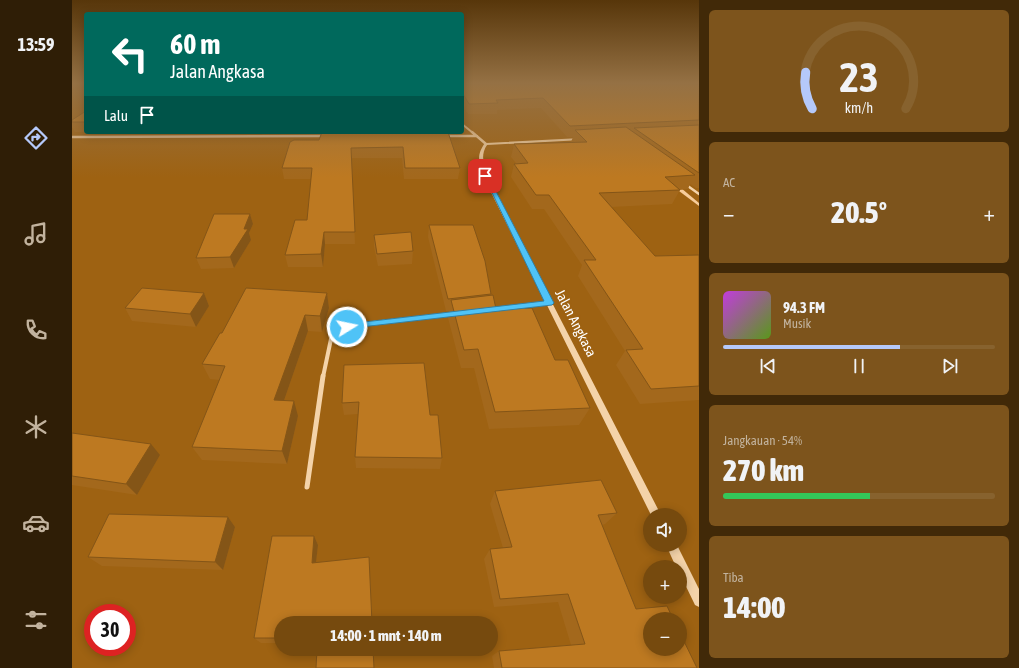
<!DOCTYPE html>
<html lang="id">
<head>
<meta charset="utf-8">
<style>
	:root { --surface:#764a0e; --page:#7d541c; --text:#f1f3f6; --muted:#c2b39e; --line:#87622e; --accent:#b5c9fa }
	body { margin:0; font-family:"Asap Condensed",sans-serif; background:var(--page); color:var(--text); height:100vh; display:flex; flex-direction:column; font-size:15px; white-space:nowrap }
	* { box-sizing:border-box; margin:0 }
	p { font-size:13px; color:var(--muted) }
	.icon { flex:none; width:22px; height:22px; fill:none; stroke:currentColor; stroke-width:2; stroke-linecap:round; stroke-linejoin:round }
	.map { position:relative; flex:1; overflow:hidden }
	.drawer { display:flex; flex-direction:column; gap:10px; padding:10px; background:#412908; width:320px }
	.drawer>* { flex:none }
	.top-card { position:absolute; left:12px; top:12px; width:380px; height:122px; border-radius:4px; box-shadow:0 2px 10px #0003; background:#00695c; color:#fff; overflow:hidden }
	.controls { position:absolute; left:571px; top:508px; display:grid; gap:8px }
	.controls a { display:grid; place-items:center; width:44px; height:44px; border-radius:50%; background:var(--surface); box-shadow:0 2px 10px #0003; font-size:20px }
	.speed { position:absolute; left:12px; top:604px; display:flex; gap:8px; font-size:20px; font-weight:700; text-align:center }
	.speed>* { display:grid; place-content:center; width:52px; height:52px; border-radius:50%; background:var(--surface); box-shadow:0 2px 10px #0003; line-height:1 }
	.speed .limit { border:6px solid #d22; background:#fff; color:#111 }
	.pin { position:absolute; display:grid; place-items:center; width:34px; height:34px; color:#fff; margin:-17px; border-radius:8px; box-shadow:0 2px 6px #0006 }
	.me { position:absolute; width:44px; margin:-22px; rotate:80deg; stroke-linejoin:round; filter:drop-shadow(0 0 3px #0008) }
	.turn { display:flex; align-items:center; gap:14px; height:84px; padding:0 20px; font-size:18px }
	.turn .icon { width:52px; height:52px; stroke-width:2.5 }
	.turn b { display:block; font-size:28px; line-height:34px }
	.then { display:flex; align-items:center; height:38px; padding:0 20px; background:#0003; gap:8px; font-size:15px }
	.big { font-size:30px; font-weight:800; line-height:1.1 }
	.drawer .card { flex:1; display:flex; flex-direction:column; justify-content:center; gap:6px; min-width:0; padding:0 14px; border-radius:6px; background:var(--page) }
	.drawer .dial { align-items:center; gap:0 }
	.dial svg { height:104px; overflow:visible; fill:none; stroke:var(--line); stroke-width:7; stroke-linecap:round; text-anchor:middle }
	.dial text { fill:var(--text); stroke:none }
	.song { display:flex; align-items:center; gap:12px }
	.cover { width:48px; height:48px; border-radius:6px; background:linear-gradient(135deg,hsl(290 70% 55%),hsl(90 70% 35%)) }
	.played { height:4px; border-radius:2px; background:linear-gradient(90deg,var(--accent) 65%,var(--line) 65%) }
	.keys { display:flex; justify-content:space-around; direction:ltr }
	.heat { display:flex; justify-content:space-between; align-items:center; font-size:22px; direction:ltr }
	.charge { height:6px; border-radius:3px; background:linear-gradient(90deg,#34c759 54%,var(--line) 0) }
	.trip { position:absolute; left:202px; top:616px; width:224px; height:40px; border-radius:20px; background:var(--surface); box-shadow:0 2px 10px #0003; font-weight:800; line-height:40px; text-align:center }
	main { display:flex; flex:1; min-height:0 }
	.tabs { display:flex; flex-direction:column; width:72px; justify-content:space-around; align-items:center; background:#2f1e06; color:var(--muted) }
	.tabs .icon { width:28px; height:28px }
	.tabs .active { color:var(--accent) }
	.tabs b { font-size:18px; color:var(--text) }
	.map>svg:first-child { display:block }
</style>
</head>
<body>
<main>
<nav class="tabs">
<b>13:59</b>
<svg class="icon active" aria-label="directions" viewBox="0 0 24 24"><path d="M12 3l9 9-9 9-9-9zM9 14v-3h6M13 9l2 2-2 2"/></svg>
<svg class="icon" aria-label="music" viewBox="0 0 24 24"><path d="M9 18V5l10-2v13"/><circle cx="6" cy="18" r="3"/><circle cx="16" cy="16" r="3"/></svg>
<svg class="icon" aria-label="phone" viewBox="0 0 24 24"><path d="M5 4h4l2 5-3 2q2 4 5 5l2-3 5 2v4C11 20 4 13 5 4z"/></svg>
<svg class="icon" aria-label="climate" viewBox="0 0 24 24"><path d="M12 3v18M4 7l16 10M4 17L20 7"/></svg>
<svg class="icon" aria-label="car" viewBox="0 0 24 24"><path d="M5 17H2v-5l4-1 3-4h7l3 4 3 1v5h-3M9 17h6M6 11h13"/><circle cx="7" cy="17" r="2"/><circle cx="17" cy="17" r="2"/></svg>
<svg class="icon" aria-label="filters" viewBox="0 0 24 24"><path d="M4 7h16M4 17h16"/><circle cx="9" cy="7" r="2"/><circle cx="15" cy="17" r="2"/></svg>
</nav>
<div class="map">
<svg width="627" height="668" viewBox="0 0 627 668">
	<rect width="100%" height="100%" fill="#9e6212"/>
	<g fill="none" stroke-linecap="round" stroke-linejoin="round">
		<!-- stream -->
		<path fill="#f7cd9b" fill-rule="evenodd" d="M 599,183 L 603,183 L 627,203 L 627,206 L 599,185 Z"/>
		<!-- minor-far3 -->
		<path stroke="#f4d3a9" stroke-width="2" d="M 390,124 L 401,133"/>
		<!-- minor-far2 -->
		<path stroke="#f4d3a9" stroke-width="2.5" d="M 400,132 L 414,144
			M 372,136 L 405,136
			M 0,137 L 254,136
			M 613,184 L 627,194"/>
		<!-- minor-far1 -->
		<path stroke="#f4d3a9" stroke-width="4" d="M 420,310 L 478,303
			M 251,377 L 259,339 L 267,329 L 283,325 L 382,314"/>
		<!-- minor -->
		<path stroke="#f4d3a9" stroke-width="5" d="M 235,487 L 251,376"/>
		<!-- tertiary -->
		<path fill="#f4d3a9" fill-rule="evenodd" d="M 509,138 L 511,139 L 510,140 L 415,145 C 408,155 412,165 415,176 L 589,515 L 579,515 L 411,176 C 407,163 404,155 413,143 L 414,143 Z
			M 594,545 L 605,545 L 627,589 L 627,607 L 623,605 L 608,574 L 608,567 L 604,567 Z"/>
	</g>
	<!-- wall -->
	<path fill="#a3681c" d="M 390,84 L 627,84 L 627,188 L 624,188 L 618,184 L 616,189 L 608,190 L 600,204 L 539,207 L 583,256 L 627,255 L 627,400 L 568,404 L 544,365 L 553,351 L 506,276 L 510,265 L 472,209 L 460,209 L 439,177 L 442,164 L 444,163 L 439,157 L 442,144 L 499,142 L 501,137 L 495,137 L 469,108 L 425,110 L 425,114 L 396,114 L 390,104 Z
		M 14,111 L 14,132 L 3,132 L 0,127 L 0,120 Z
		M 20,132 L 63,132 L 60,134 L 21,134 Z
		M 376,132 L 388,168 L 386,179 L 332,179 L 330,158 L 280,158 L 283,244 L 253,244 L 251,267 L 216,267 L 213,255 L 235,220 L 239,179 L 212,179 L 210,168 L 247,140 Z
		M 178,214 L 181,224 L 177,233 L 179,240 L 162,268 L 129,269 L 124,258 Z
		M 357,225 L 419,294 L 419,295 L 424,309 L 483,360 L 518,408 L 507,425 L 417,429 L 402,368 L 389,368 L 376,318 L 377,311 L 374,311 L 356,237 Z
		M 302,235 L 341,251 L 340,264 L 306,266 L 302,247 Z
		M 132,293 L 137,306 L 124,327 L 60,321 L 53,308 Z
		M 255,293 L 257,308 L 250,332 L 236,331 L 212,401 L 226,416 L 215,464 L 130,460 L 120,447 L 148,380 L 138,379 L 130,364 Z
		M 272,365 L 358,415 L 370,458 L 368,469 L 284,468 L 283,457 L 286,414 L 272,415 L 270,403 Z
		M 0,433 L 88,455 L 65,495 L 0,485 Z
		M 423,491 L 545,513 L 533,524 L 530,525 L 564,609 L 625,668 L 422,668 L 420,656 L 427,651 L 499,645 L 486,602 L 422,607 L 412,559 L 418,549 L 431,548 L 418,504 Z
		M 156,517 L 163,527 L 151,570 L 30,566 L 16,557 Z
		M 242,536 L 246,545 L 244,562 L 298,565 L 209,623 L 209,643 L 189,643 L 182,638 Z"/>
	<!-- shaded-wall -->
	<path fill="#845517" d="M 178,214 L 181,224 L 177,233 L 179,240 L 162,268 L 158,257 L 172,229 Z
		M 252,232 L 253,244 L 251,267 L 249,254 Z
		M 132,293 L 137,306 L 124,327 L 118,314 Z
		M 255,293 L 257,308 L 250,332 L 248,316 Z
		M 233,315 L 236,331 L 207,415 L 202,400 Z
		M 222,401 L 226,416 L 215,464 L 210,451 Z
		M 79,444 L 88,455 L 65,495 L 54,484 Z
		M 156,517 L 163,527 L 151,570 L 143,562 Z
		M 242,536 L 246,545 L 243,571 L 240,563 Z"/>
	<!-- building -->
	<path fill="#bd7921" stroke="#845517" d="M 390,84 L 627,84 L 627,120 L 498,126 L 471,98 L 424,100 L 426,103 L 397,104 L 390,92 Z
		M 14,111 L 14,122 L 0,122 L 0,120 Z
		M 627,125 L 627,173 L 562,128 Z
		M 554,127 L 623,175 L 593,177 L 608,190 L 527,193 L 583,256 L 627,255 L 627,386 L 579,389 L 554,350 L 571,349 L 512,260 L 524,260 L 477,195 L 464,195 L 442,164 L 456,163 L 442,144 L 515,142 L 503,130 Z
		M 250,132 L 376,132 L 388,168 L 333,168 L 331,147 L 279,148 L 283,232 L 252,232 L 249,254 L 213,255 L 223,220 L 235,220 L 240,168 L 210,168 L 218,142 L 222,140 L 247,140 Z
		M 142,214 L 178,214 L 172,229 L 176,229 L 158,257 L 124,258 Z
		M 357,225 L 401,225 L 413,261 L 419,294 L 376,299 Z
		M 339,232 L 341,251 L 305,254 L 302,235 Z
		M 70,288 L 132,293 L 118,314 L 53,308 Z
		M 174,288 L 255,293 L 248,316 L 233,315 L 202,400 L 222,401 L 210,451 L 120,447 L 153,366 L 130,364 L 148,333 L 150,333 Z
		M 421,295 L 424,309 L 460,308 L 483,360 L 496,360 L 518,408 L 423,412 L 406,349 L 392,350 L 379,300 Z
		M 352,363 L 358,415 L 366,415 L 370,458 L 283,457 L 287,402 L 270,403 L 272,365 Z
		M 0,433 L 79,444 L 54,484 L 0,476 Z
		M 529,480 L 545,513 L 526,515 L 564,609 L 595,606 L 601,619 L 578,619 L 578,649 L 608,649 L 608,633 L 625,668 L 430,668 L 427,651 L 513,644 L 496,594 L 428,599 L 418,549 L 440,547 L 423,491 Z
		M 37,514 L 156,517 L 143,562 L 16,557 Z
		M 200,536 L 242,536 L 240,563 L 297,557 L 300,623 L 209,623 L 209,638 L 182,638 Z
		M 245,649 L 301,649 L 302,668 L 244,668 Z"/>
	<!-- sky -->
	<linearGradient id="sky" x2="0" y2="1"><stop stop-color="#57360a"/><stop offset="0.47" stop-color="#957144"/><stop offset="1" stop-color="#957144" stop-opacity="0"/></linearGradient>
	<rect width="627" height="177" fill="url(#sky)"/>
	<!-- route -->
	<path fill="#4fc3f7" stroke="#337fa1" d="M 411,174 L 416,176 L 482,303 L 480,305 L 272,329 L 271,327 L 275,324 L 472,301 Z"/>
	<g text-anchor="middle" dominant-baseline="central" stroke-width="4" stroke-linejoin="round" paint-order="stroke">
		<!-- street labels -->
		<g font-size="14" fill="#fff" stroke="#9e6212">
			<text transform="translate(504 323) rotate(63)">Jalan Angkasa</text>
		</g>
	</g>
</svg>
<div class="controls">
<a><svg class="icon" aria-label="sound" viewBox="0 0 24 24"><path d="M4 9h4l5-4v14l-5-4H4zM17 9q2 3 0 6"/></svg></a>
<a>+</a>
<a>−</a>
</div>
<div class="speed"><div class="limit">30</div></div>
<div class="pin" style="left:413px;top:176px;background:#d93025"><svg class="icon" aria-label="arrive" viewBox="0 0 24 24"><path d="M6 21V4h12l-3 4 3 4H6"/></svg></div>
<svg class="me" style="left:275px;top:327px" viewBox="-20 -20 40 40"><circle r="17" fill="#4fc3f7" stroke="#fff" stroke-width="3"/><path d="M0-11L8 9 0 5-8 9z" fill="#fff"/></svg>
<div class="trip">14:00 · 1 mnt · 140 m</div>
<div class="top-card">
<div class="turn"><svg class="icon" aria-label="left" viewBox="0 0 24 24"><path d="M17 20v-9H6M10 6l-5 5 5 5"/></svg><div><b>60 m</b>Jalan Angkasa</div></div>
<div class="then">Lalu<svg class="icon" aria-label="arrive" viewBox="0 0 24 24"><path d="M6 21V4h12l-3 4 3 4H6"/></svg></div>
</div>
</div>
<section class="drawer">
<div class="card dial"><svg viewBox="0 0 100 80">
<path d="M14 69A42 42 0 1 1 86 69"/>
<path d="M14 69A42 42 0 0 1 9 41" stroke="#b5c9fa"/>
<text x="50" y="56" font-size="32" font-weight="700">23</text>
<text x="50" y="72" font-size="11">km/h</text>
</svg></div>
<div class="card"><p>AC</p>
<div class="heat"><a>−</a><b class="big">20.5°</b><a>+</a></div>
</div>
<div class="card">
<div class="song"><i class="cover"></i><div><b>94.3 FM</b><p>Musik</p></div></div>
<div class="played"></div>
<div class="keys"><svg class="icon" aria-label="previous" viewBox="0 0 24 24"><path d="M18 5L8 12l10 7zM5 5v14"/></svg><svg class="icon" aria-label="pause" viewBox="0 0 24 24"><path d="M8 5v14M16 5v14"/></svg><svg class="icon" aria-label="next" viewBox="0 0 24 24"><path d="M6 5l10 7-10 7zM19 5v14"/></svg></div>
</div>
<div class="card"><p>Jangkauan · 54%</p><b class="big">270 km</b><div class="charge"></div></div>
<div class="card"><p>Tiba</p><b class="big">14:00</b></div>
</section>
</main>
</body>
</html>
